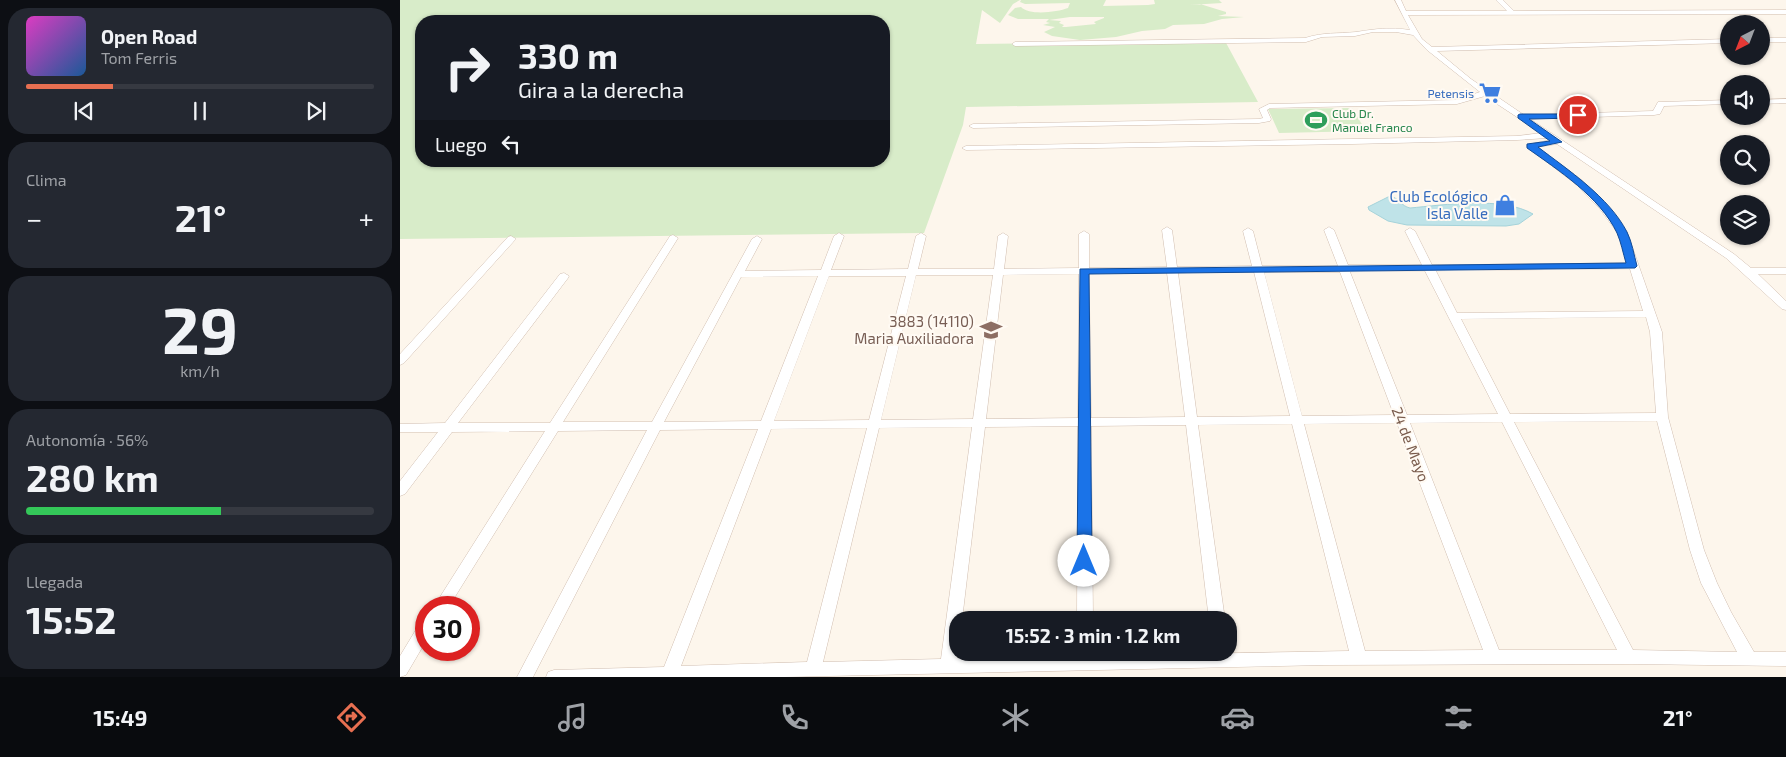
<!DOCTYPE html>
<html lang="es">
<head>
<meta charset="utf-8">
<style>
	:root { --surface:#171b24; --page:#242831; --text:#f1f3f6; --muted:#9ea1a6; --line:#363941; --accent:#e76f51 }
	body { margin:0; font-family:"Exo 2",sans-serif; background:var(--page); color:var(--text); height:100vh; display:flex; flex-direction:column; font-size:19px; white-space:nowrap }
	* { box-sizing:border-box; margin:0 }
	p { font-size:16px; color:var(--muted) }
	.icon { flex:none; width:28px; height:28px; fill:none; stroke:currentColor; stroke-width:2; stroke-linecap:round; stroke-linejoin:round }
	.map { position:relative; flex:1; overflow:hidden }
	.details { display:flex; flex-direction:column; gap:8px; padding:8px; background:#0d0f14; width:400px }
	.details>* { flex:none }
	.guide { position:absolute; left:15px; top:15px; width:475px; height:152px; border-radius:20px; box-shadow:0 1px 4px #0004; background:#171b24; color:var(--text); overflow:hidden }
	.needle { width:32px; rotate:222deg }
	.controls { position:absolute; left:1320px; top:15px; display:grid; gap:10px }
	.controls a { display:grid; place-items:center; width:50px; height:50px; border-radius:50%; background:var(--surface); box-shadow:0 1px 4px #0004; font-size:25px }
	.speed { position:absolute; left:15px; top:596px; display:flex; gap:10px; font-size:25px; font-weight:700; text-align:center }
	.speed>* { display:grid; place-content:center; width:65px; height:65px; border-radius:50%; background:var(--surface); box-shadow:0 1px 4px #0004; line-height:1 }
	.speed .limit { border:8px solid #d22; background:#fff; color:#111 }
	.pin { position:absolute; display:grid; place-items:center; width:42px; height:42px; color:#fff; margin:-21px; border:2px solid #fff; border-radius:50%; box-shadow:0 1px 5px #0007 }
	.me { position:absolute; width:55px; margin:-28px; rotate:0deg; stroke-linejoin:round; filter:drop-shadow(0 0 4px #0008) }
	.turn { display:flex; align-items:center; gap:18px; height:105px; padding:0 20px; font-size:22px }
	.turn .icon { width:65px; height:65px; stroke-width:2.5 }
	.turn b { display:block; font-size:35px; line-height:42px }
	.then { display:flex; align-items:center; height:48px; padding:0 20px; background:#0003; gap:10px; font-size:19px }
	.big { font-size:38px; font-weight:700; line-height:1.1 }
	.details .card { flex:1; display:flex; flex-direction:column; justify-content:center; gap:8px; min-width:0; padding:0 18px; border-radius:20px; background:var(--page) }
	.details .dial { align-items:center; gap:0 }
	.dial b { font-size:65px; line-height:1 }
	.song { display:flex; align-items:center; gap:15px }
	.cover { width:60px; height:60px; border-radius:8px; background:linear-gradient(135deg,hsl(310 70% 55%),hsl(210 70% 35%)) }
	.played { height:5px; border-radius:2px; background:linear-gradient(90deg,var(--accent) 25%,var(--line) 25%) }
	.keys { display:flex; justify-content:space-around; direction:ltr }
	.heat { display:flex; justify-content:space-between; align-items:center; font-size:28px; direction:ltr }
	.charge { height:8px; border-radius:4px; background:linear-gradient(90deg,#34c759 56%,var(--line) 0) }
	.trip { position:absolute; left:549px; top:611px; width:288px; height:50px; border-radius:20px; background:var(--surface); box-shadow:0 1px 4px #0004; font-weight:700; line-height:50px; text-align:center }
	.tab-bar { display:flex; height:80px; justify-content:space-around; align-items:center; background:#090b0e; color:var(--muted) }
	.tab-bar .icon { width:35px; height:35px }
	.tab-bar .on { color:var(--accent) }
	.tab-bar b { font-size:22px; color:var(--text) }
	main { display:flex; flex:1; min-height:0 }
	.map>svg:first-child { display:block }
</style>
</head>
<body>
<main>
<section class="details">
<div class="card">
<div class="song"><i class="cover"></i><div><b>Open Road</b><p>Tom Ferris</p></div></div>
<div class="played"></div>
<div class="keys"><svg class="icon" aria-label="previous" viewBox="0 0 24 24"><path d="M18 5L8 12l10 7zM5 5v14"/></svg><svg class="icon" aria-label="pause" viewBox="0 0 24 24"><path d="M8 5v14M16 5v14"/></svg><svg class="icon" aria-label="next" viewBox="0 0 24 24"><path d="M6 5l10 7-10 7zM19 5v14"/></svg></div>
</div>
<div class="card"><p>Clima</p>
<div class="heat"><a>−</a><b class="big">21°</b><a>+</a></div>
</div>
<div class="card dial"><b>29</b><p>km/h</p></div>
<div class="card"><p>Autonomía · 56%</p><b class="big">280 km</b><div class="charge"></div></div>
<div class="card"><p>Llegada</p><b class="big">15:52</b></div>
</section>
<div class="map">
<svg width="1386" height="677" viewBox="0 0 1386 677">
	<rect width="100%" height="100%" fill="#fdf6ec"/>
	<!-- green -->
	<path fill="#d8ecc9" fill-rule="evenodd" d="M 0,0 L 620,0 L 613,4 L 600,23 L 582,10 L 576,44 L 825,41 L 858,102 L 566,107 L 563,125 L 524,233 L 0,239 ZM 21,21 L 484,21 L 484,161 L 21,161 Z
		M 621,0 L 706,0 L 703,6 L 748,5 L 755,4 L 754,0 L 819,0 L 822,3 L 789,5 L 800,4 L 826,12 L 826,14 L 818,16 L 844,17 L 822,19 L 804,24 L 773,25 L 765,29 L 742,31 L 716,37 L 680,40 L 652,36 L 644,32 L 655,27 L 643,25 L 650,23 L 646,22 L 649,19 L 618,19 L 608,15 L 615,8 L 621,7 C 630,16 657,12 668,8 L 670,3 L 625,4 L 620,2 ZM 670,17 L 704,17 L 704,18 L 694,22 L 696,24 L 666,27 L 662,27 L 664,25 L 659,23 L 661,21 L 649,20 Z
		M 952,108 L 966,131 L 879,133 L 868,109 Z"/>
	<!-- water -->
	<path fill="#bfe3e8" stroke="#a5d3da" d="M 990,196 C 999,198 1001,206 1010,208 C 1044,205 1102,196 1133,214 L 1119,224 L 1106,226 L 1007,225 L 988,221 L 969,210 L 968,207 Z"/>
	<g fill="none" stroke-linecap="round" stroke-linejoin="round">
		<!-- minor casing -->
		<g stroke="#d1beb0" stroke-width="1">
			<path id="minor" d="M 995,0 L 1001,0 L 1006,11 L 1107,11 L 1096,0 L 1103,0 L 1114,11 L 1386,10 L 1386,14 L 1008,15 L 1022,39 L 1032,47 L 1329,39 L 1329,43 L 1037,51 L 1071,79 L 1124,115 L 1253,111 L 1258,102 L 1261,102 L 1329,100 L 1329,104 L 1264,106 L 1260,114 L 1254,115 L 1130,119 L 1334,254 L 1351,268 L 1386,268 L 1386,274 L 1358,274 L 1386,301 L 1386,310 L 1382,309 L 1326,258 L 1157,144 L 1137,147 L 1183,181 L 1206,205 L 1227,232 L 1262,332 L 1268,417 L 1304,550 L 1317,583 L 1331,612 L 1354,652 L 1386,652 L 1386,666 L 1232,664 L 924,665 L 384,677 L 146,677 L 148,672 L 154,670 L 264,667 L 358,429 L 260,430 L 133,677 L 117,677 L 247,430 L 158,431 L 48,608 L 33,608 L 145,431 L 52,432 L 5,494 L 0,496 L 0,481 L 38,432 L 0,432 L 0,424 L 45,423 L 160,274 L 164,273 L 169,276 L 168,278 L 58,423 L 150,423 L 270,236 L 273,235 L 278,238 L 163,422 L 252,422 L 352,239 L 357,236 L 362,239 L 345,271 L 421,270 L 434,236 L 439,233 L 444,236 L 431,270 L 508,269 L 516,236 L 521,233 L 526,236 L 518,269 L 594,269 L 598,236 L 603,233 L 608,236 L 604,269 L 679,268 L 679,234 L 684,231 L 689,234 L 689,268 L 767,267 L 762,230 L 767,227 L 772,230 L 777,267 L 852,266 L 843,231 L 848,228 L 853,231 L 862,266 L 938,266 L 924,230 L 929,227 L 934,230 L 948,265 L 1022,265 L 1005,231 L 1010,228 L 1015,231 L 1032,265 L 1228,263 L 1217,232 L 1200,209 L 1177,185 L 1126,146 L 1130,144 L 1151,140 L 1147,138 L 1117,140 L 952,144 L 566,150 L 562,148 L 566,146 L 1117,136 L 1141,133 L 1085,96 L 1057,104 L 870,108 L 867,110 L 871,119 L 870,121 L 859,123 L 573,128 L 569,126 L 573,124 L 859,119 L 863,118 L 859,109 L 869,104 L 1056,100 L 1080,92 L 1027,50 L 1013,35 L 996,32 L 973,32 L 955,36 L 922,37 L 906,42 L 615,46 L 612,44 L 615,42 L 905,38 C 924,32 937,34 956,32 C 976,29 989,27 1010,30 ZM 1230,269 L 1243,311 L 1057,313 L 1036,271 ZM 1025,271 L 1098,414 L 1007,415 L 950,272 ZM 854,272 L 890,416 L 797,417 L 778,273 ZM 864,272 L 940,272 L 994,415 L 902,416 ZM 767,273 L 785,417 L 691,418 L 689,274 ZM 679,274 L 678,418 L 586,419 L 603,275 ZM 516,275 L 593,275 L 573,419 L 481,420 ZM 418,276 L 361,421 L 264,422 L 341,277 ZM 429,276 L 506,276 L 469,420 L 374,421 ZM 1246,317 L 1250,332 L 1256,413 L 1110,414 L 1061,319 ZM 1257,421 L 1290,550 L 1301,583 L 1337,652 L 1233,650 L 1114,422 ZM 1102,422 L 1217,650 L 1099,650 L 1010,423 ZM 997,423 L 1083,650 L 965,651 L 904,424 ZM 892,424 L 949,651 L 557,658 L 558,620 L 562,620 L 585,427 L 678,426 L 677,620 L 693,620 L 691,426 L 786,425 L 809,620 L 825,620 L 798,425 ZM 572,427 L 541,659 L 423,662 L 479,428 ZM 467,428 L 407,662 L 281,666 L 371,429 Z
				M 1361,38 L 1386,38 L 1386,42 L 1361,42 Z
				M 1386,99 L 1386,103 L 1361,104 L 1361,100 Z
				M 111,236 L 116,239 L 114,241 L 4,363 L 0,365 L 0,354 L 108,237 Z
				M 26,622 L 26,641 L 6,675 L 0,677 L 0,656 L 20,623 Z"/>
		</g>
		<!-- minor -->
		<use href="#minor" fill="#fff" fill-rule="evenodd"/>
	</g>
	<!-- route -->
	<path fill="#1a73e8" stroke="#114b97" d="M 1120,114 L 1181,114 L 1181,117 L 1178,118 L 1129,119 L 1162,142 L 1138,147 C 1168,170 1209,197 1227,232 C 1232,242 1234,255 1237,266 L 1235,268 L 689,274 L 692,561 L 690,565 L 684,566 L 679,565 L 677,561 L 680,269 L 1226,263 C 1223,253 1221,242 1217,233 C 1200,197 1158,170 1127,148 L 1127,144 L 1150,141 L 1118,118 L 1118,115 Z"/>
	<!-- icons -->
	<defs>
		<g id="supermarket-bare" transform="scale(1.725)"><path d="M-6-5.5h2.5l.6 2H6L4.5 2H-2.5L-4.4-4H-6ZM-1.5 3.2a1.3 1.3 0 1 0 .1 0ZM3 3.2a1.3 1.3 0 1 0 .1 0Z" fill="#3f7fe0" stroke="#fffaf3" stroke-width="2.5" paint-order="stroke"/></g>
		<g id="stadium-bare" transform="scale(1.725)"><path d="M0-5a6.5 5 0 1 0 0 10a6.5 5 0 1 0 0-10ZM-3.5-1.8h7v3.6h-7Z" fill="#2e9e5b" stroke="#fffaf3" stroke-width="2.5" paint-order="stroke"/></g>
		<g id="shop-bare" transform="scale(1.725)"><path d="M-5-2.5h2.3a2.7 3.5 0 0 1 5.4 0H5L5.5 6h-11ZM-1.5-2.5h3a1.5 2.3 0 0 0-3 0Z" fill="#3f7fe0" stroke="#fffaf3" stroke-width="2.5" paint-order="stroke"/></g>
		<g id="school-bare" transform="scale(1.725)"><path d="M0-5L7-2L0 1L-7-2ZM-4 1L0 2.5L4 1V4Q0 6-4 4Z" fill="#8d6e63" stroke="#fffaf3" stroke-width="2.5" paint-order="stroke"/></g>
	</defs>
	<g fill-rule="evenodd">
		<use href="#supermarket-bare" x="1090" y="93"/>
		<use href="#stadium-bare" x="916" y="120"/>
		<use href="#shop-bare" x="1105" y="205"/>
		<use href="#school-bare" x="591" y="330"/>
	</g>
	<g text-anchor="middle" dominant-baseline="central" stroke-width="4" stroke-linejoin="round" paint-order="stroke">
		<!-- far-shop labels -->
		<g font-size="12" fill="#366cbe" stroke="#fffaf3" text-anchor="end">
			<text x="1074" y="93">Petensis</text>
		</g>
		<!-- far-leisure labels -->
		<g font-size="12" fill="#27864d" stroke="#fffaf3" text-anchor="start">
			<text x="932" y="113">Club Dr.<tspan x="932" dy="14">Manuel Franco</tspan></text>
		</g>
		<!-- shop labels -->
		<g font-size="15" fill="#366cbe" stroke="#fffaf3" text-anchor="end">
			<text x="1088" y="196">Club Ecológico<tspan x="1088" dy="17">Isla Valle</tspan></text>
		</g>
		<!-- education labels -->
		<g font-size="15" fill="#785e54" stroke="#fffaf3" text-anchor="end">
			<text x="574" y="321">3883 (14110)<tspan x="574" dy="17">Maria Auxiliadora</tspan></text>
		</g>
		<!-- street labels -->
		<g font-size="15" fill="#7a5c4d" stroke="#fffaf3">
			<text transform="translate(1011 444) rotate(69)">24 de Mayo</text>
		</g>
	</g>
</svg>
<div class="controls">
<a><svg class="needle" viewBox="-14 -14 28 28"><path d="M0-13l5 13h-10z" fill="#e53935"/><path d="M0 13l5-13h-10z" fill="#9ea1a6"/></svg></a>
<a><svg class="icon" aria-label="sound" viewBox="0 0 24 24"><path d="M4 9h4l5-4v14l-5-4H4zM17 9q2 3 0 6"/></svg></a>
<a><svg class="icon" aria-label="search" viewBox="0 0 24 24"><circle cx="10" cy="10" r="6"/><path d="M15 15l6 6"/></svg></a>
<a><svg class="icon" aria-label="layers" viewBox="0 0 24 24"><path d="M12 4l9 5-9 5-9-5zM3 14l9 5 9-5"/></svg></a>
</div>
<div class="speed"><div class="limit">30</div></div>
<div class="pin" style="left:1178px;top:115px;background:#d93025"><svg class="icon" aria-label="arrive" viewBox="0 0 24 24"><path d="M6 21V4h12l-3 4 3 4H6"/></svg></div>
<svg class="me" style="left:684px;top:561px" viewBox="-20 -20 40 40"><circle r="19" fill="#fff"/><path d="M0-13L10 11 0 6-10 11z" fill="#1a73e8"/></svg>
<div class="trip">15:52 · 3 min · 1.2 km</div>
<div class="guide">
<div class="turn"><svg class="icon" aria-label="right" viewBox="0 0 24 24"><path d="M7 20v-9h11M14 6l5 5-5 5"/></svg><div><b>330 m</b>Gira a la derecha</div></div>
<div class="then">Luego<svg class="icon" aria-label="left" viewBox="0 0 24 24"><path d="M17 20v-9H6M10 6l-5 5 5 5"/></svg></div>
</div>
</div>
</main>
<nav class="tab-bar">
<b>15:49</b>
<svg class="icon on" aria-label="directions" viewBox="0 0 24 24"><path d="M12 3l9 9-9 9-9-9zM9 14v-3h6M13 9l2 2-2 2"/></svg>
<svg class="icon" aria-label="music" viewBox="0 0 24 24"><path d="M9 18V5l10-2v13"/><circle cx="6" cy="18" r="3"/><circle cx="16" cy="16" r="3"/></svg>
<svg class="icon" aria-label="phone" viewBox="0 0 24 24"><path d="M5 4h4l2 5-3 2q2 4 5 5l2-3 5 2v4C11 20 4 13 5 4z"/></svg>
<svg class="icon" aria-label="climate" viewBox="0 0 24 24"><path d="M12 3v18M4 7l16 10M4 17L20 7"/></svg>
<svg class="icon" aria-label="car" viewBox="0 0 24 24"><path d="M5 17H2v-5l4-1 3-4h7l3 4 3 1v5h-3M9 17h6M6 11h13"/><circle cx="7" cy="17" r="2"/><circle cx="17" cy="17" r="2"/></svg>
<svg class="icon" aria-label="filters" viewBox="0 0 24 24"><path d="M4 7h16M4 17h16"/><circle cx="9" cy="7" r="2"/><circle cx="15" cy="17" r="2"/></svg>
<b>21°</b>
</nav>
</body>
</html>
